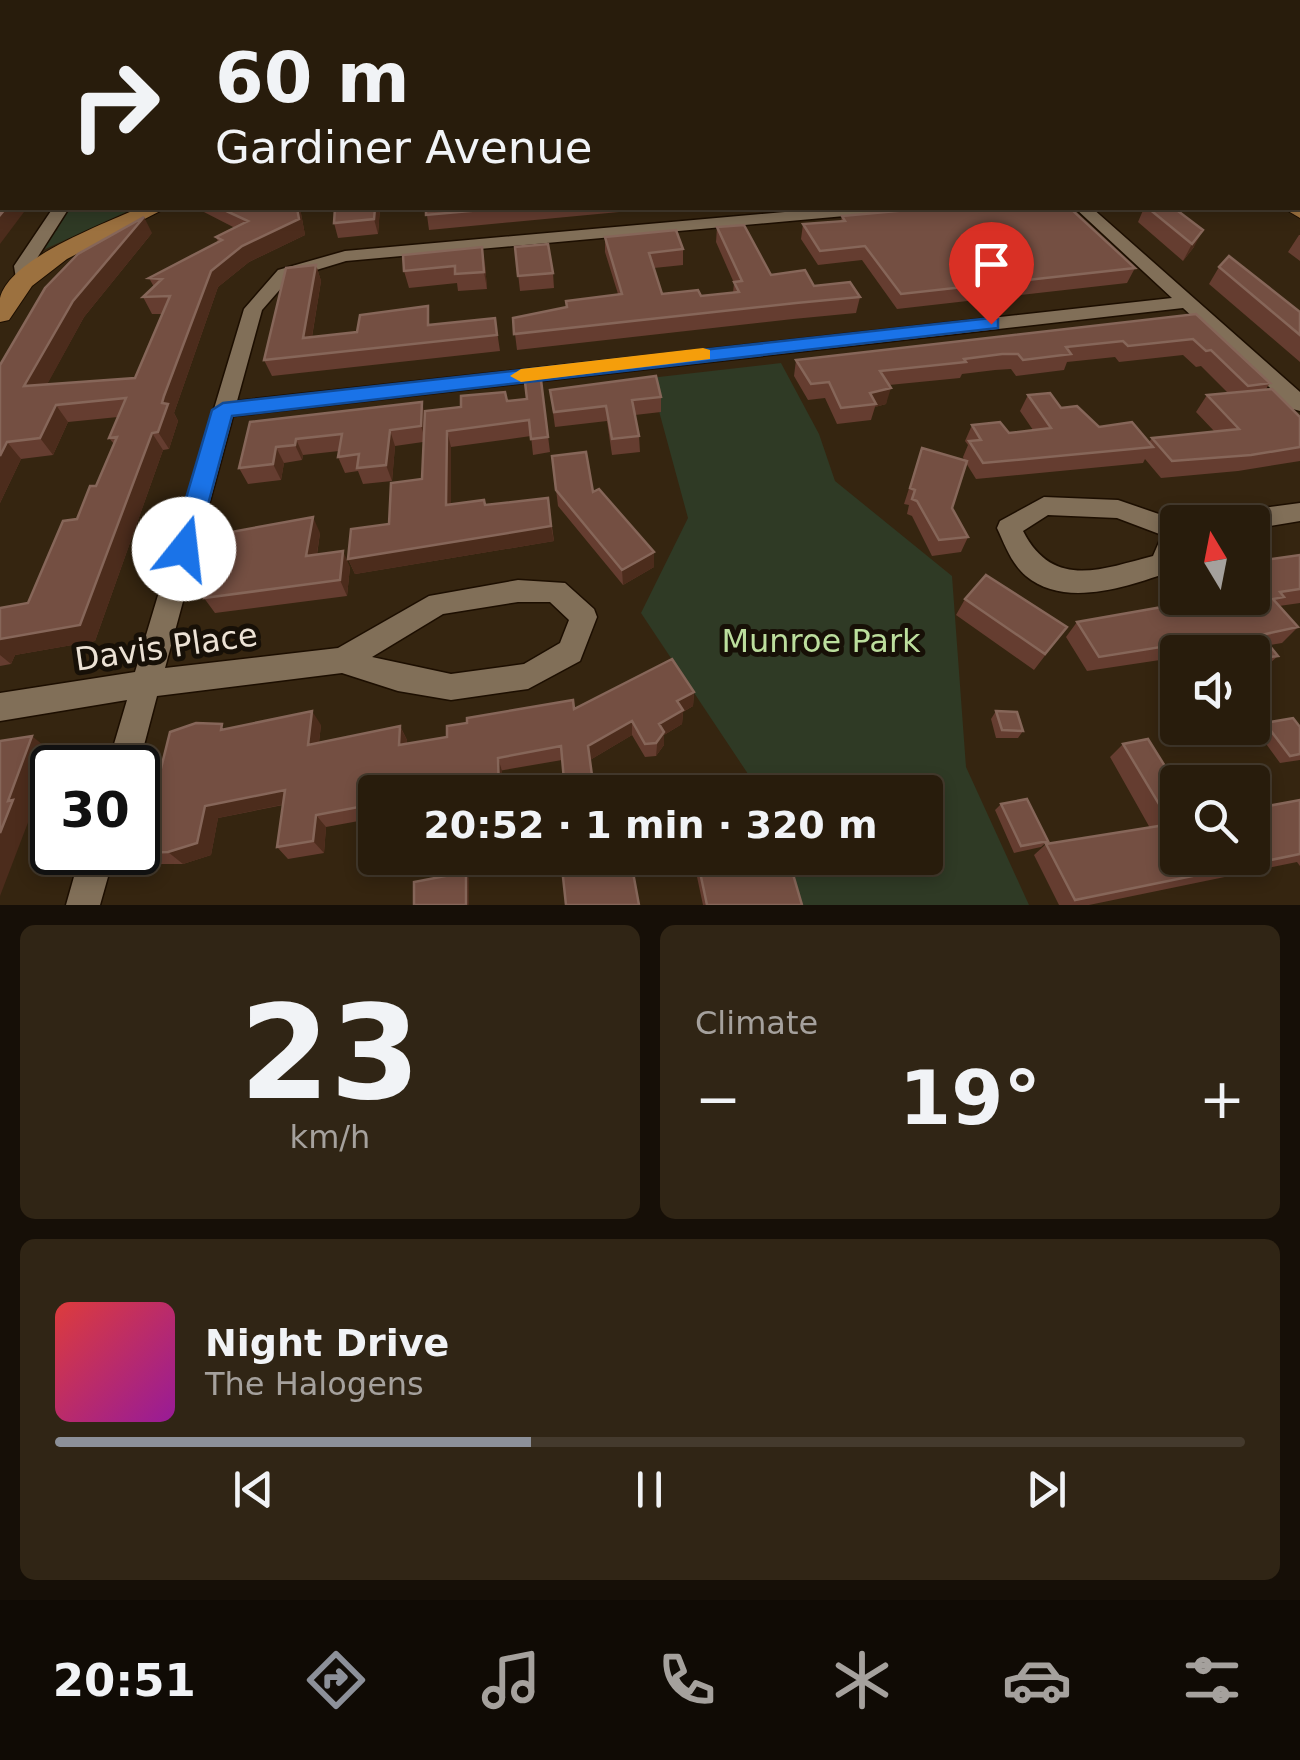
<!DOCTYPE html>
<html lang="en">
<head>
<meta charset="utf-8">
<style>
	:root { --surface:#281c0c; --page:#302515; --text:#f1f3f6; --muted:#a5a19d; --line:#443a2d; --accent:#8c9099 }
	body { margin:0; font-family:"DejaVu Sans",sans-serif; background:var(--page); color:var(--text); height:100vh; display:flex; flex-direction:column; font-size:38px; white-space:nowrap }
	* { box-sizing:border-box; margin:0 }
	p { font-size:32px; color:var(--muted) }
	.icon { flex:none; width:55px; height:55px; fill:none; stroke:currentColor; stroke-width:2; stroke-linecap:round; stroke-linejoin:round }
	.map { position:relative; height:905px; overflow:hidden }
	.panel { display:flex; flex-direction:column; gap:20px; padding:20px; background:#160f07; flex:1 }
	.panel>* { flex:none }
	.hud { position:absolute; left:0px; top:0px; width:1300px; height:210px; box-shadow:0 5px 15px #0003,0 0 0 2px var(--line); background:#281c0c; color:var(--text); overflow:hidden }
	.needle { width:65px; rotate:350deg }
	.tools { position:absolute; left:1160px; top:505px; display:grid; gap:20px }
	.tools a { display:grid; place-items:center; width:110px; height:110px; border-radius:10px; background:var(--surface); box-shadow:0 5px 15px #0003,0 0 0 2px var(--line); font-size:50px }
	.speed { position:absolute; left:30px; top:745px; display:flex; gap:20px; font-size:50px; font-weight:700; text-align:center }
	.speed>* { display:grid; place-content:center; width:130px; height:130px; border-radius:50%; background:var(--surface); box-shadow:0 5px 15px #0003,0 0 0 2px var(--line); line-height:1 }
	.speed .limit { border:5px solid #111; border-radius:15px; background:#fff; color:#111 }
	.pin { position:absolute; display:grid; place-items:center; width:85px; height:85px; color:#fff; margin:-102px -42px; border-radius:50% 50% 50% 0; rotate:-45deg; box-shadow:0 0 10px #0007 }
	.pin .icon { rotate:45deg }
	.me { position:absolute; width:110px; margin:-55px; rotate:16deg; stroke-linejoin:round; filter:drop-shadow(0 0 8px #0008) }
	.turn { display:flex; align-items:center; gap:35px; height:210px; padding:0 50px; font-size:45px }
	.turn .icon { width:130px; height:130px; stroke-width:2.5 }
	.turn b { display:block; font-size:70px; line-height:85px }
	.big { font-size:75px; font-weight:800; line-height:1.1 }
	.panel .tile { flex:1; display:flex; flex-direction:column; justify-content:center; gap:15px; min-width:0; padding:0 35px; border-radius:15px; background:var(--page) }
	.panel .dial { align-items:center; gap:0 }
	.dial b { font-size:130px; line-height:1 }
	.song { display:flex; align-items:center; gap:30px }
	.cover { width:120px; height:120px; border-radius:15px; background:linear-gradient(135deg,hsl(0 70% 55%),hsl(300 70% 35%)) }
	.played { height:10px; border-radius:5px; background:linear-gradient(90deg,var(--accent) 40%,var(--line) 40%) }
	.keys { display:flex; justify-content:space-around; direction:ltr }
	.heat { display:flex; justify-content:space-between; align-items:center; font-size:55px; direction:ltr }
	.panel .tiles { flex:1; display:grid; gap:20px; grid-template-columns:1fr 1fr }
	.tile:last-child { grid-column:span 2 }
	.trip { position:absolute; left:358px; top:775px; width:585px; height:100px; border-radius:10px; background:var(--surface); box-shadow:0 5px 15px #0003,0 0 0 2px var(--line); font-weight:800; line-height:100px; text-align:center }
	.tabs { display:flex; height:160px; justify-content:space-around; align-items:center; background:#100b05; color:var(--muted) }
	.tabs .icon { width:70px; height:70px }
	.tabs .active { color:var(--accent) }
	.tabs b { font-size:45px; color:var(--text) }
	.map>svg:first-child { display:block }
</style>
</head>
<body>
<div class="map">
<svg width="1300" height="905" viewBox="0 0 1300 905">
	<rect width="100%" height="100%" fill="#352510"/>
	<!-- green -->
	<path fill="#2f3a25" d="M 68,208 L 135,208 L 41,251 L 53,231 L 58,230 L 54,229 Z
		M 781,363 L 819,434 L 835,481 L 952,576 L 966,767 L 1029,905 L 795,905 L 783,858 L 925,858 L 925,792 L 760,792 L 641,613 L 688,518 L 650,378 Z"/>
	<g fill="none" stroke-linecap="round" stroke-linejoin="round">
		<!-- street casing -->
		<g stroke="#1c0e00" stroke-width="3">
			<path id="street" d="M 656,0 L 666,0 L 667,2 L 657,2 Z
				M 0,51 L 2,51 L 2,57 L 0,57 Z
				M 1298,75 L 1300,76 L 1300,85 L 1298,84 Z
				M 0,174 L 2,175 L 2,183 L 0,184 Z
				M 53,208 L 69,208 L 32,266 L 29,285 L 17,285 L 14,266 Z
				M 830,208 L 886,208 L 878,213 L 346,261 L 290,278 L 262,310 L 237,401 L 1172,298 L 1075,208 L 1092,208 L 1300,392 L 1300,411 L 1293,409 L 1183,308 L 233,416 L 165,668 L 338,648 L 429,596 L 518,580 L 565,583 L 594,609 L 597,617 L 580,661 L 528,689 L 451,700 L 398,691 L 342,673 L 157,696 L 138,768 L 107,768 L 127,700 L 0,721 L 0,693 L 135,672 L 244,309 L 278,270 L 345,251 ZM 518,602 L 550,602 L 569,620 L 560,643 L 524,664 L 451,674 L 372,657 L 443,614 Z
				M 1044,497 L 1118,500 L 1182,522 L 1178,522 L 1178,559 L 1172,571 C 1130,586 1065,609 1026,576 C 1011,563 1005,545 997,528 L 1000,521 ZM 1048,515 L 1117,518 L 1162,535 L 1153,556 C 1102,569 1053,590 1023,531 Z
				M 1300,503 L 1300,521 L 1252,529 L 1252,522 L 1221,522 L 1224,515 L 1233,512 Z
				M 81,852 L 115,852 L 100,905 L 66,905 Z"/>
		</g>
		<!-- secondary casing -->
		<g stroke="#1c0e00" stroke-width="2">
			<path id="secondary" d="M 1005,0 L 1021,0 L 1023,2 L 1007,2 Z
				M 1298,203 L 1300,203 L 1300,218 L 1283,208 L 1298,208 Z
				M 139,208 L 166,208 L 67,259 L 32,286 L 9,320 L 0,322 C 0,315 0,305 0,298 C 10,258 104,224 139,208 Z"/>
		</g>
		<!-- street -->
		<use href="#street" fill="#816f58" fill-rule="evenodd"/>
		<!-- secondary -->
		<use href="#secondary" fill="#9c713f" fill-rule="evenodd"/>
	</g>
	<!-- wall -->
	<path fill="#653d30" d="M 1037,0 L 1300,0 L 1300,68 L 1298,66 L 1298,2 L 1041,2 Z
		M 1298,92 L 1300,92 L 1300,144 L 1298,148 Z
		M 2,101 L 2,164 L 0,164 L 0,102 Z
		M 200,208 L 300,208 L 305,235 L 249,262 L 218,287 L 174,413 L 178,421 L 169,449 L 163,450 L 95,641 L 15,655 L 11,664 L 0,666 L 0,608 L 28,603 L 96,486 L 114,444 L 109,438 L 118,417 L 68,422 L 53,455 L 21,459 L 0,503 L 0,365 L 152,233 L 84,317 L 47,384 L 135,378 L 162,314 L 152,314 L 143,297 L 154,287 L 149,278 L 218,242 L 216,237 L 235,228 L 202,211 Z
		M 335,208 L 380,208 L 378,234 L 338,238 L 334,223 Z
		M 426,208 L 651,208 L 651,209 L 429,230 Z
		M 1144,208 L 1174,208 L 1194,247 L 1183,261 L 1138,222 Z
		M 842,216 L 1135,268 L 1127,283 L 897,309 L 862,260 L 818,265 L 801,239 L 803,224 L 841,221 Z
		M 717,227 L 771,275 L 860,297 L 856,313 L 793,319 L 517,350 L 513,318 L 567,307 L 618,294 L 605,252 L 605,237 L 683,249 L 683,265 L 654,268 L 662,294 L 701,296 L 733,293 L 734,283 L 716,242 Z
		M 1299,235 L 1300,235 L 1300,261 L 1288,252 Z
		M 515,247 L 553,273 L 554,288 L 520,291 Z
		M 485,264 L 487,289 L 458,291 L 457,283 L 409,288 L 404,271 Z
		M 316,265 L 321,281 L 312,337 L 495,318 L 500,351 L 272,376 L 264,360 Z
		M 1219,267 L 1300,312 L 1300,362 L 1209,284 Z
		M 1196,314 L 1270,383 L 1266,389 L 1300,417 L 1300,461 L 1238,471 L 1161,478 L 1145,459 L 1143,463 L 976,479 L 966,463 L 952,508 L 968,537 L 961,552 L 932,556 L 912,516 L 907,514 L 909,505 L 904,504 L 922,448 L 964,460 L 963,457 L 968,445 L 965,441 L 972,425 L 1009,433 L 1033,430 L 1020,411 L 1028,395 L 1061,408 L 1099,427 L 1149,442 L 1152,438 L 1214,431 L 1196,412 L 1207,395 L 1228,393 L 1201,366 L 1196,367 L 1183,355 L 1119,362 L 1115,357 L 1067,362 L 1064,370 L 1016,376 L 1011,369 L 995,370 L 962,374 L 960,378 L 889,385 L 886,404 L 875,407 L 871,420 L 837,424 L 825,398 L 808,400 L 794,376 L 796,360 Z
		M 541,380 L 550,452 L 533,455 L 531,436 L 451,447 L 451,504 L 486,505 L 548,498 L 554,541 L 355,574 L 348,559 L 389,524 L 422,479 L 423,442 L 395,446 L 392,481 L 363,484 L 358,471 L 345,473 L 338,457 L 339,451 L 303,455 L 302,460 L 284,463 L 281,480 L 248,484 L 239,468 L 250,422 L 425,412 L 527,399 Z
		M 550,390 L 661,397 L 661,412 L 635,415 L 639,436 L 640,452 L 612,455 L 607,421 L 555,427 Z
		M 552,456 L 593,492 L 654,552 L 654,567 L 623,585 L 558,506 Z
		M 320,533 L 317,555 L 350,567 L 347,596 L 215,613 L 204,598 Z
		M 1300,555 L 1300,603 L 1279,606 L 1298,627 L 1282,643 L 1270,645 L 1278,656 L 1262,670 L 1252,672 L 1252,652 L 1178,652 L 1178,682 L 1175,682 L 1160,660 L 1087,671 L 1066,637 L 1077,622 L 1252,598 L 1252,567 L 1257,561 Z
		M 965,599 L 1067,627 L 1034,670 L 956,615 Z
		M 694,692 L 693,706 L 683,712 L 682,724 L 664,735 L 664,745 L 656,756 L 645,757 L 632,735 L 590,760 L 594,792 L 565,792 L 562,760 L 375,792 L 375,818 L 326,827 L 324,853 L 288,859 L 277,847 L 283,805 L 218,818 L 211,855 L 183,864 L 156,864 L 140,853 L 226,729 L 321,725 L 319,742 L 400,726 L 407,740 L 407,744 L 447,737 L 574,709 Z
		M 996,711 L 1023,731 L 1018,738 L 996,738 L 991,719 Z
		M 1265,723 L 1300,727 L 1300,760 L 1280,763 L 1256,730 Z
		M 1123,744 L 1178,787 L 1178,858 L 1300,800 L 1300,866 L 1297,862 L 1089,905 L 1059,905 L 1034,855 L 1046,844 L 1150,828 L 1110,757 Z
		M 1001,804 L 1048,841 L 1041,847 L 1014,853 L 995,810 Z
		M 693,858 L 740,858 L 744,873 L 802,905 L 703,905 Z"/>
	<!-- shaded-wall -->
	<path fill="#4c2c1c" d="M 352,0 L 386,0 L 380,2 L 346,2 Z
		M 460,0 L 476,0 L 477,2 L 450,2 Z
		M 2,27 L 2,43 L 0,43 L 0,28 Z
		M 6,208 L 27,208 L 0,244 L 0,215 Z
		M 297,208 L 300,208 L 305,235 L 249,262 L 218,287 L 174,413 L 178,421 L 169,449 L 158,432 L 164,396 L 211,271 L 242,246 Z
		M 375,208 L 380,208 L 378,234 L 374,219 Z
		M 144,217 L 152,233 L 84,317 L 37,403 L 24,386 L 73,301 Z
		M 1203,230 L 1194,247 L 1183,261 L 1192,244 Z
		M 482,247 L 485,264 L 487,289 L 484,272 Z
		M 316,265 L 321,281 L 309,354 L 303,338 Z
		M 891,388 L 886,404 L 875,407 L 876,404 L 870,393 Z
		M 422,402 L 426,418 L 426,442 L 421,426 Z
		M 56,405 L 68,422 L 53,455 L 40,438 Z
		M 390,430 L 395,446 L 392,481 L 386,465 Z
		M 447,431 L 451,447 L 451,520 L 446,505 Z
		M 152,433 L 163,450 L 95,641 L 15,655 L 11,664 L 0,655 L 0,639 L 80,625 Z
		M 296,439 L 303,455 L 302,460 L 295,445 Z
		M 7,442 L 21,459 L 0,503 L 0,456 Z
		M 276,447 L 284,463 L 281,480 L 273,464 Z
		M 313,517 L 320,533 L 314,572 L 306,556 Z
		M 551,526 L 554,541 L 355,574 L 348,559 Z
		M 343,551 L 350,567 L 347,596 L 340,580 Z
		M 654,552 L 654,567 L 623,585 L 622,570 Z
		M 694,692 L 693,706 L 683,712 L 682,724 L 664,735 L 664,745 L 656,756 L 659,724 L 677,701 Z
		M 312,711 L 321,725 L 317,758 L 308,745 Z
		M 632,721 L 632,735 L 590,760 L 588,746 Z
		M 400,726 L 407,740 L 407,759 L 399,745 Z
		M 32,736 L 49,750 L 28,810 L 32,812 L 0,896 L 0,833 L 8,801 Z
		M 498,758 L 502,771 L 503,792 L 499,792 Z
		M 285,790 L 296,802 L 218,818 L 211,855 L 183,864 L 168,852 L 205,806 Z
		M 316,815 L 326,827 L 324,853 L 313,841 Z
		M 466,872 L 469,878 L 469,905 L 466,905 Z"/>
	<!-- building -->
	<path fill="#744f42" stroke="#866659" stroke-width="2.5" d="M 6,0 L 352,0 L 346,2 L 2,2 L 2,27 L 0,28 L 0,3 Z
		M 386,0 L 460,0 L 450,2 L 386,2 Z
		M 476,0 L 622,0 L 623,2 L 476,2 Z
		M 754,0 L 954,0 L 957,2 L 756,2 Z
		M 1063,0 L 1300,0 L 1300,50 L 1298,50 L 1298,2 L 1068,2 Z
		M 1298,92 L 1300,92 L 1300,133 L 1298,132 Z
		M 2,101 L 2,148 L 0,148 L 0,102 Z
		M 0,182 L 2,182 L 2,208 L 6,208 L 0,215 Z
		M 220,208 L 297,208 L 299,219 L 242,246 L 211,271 L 164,396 L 162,403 L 168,404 L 158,432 L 152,433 L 80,625 L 0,639 L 0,608 L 28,603 L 63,521 L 77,519 L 90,486 L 96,486 L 117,437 L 109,438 L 126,398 L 56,405 L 40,438 L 7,442 L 0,456 L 0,365 L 45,288 L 78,254 L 144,217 L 73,301 L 24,386 L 135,378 L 170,296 L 143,297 L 162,279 L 149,278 L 222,240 L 216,237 L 248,221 Z
		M 335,208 L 375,208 L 374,219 L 334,223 Z
		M 426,208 L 504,208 L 426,215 Z
		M 930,208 L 1070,208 L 1135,268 L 901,294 L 865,246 L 820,251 L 803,224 L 845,221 L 842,216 Z
		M 1148,208 L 1174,208 L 1203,230 L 1192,244 Z
		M 744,225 L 771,275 L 805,270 L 814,286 L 850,282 L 860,297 L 796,303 L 514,334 L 513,318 L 567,307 L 566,301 L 622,294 L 605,237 L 676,230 L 683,249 L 649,253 L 662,294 L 698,290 L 701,296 L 739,292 L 734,282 L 742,281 L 717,227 Z
		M 548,244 L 553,273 L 518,276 L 515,247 Z
		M 482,247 L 484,272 L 455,274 L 455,266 L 404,271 L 403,255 Z
		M 1229,256 L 1300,312 L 1300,335 L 1219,267 Z
		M 316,265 L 303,338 L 357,332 L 360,315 L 428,306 L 428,325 L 495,318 L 497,335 L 264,360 L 286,268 Z
		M 1196,314 L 1270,383 L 1248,386 L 1211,350 L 1206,351 L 1193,339 L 1128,346 L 1123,341 L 1066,347 L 1071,354 L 1023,360 L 1018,354 L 1002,354 L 964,359 L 966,362 L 880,371 L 891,388 L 870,393 L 876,404 L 841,408 L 829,382 L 811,384 L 796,360 Z
		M 656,376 L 661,397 L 632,400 L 639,436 L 612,439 L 606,406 L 554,412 L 550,390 Z
		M 541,380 L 548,437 L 531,439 L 529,420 L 447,431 L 446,505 L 484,500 L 485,505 L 548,498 L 551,526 L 348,559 L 351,529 L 389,524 L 391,483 L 422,479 L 425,411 L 461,407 L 461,396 L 505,392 L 507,401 L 527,399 L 525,382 Z
		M 1272,389 L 1300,417 L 1300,447 L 1251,455 L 1172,461 L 1152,438 L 1239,429 L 1207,395 Z
		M 1050,393 L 1061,408 L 1077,406 L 1099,427 L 1132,422 L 1153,447 L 983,463 L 969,441 L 981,440 L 972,425 L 1000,422 L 1009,433 L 1051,428 L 1028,395 Z
		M 422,402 L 421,426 L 390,430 L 386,465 L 357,468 L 359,454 L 338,457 L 342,434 L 296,439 L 295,445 L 276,447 L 273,464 L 239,468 L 250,422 Z
		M 922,448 L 967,461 L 952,508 L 968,537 L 939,540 L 917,501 L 912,499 L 915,490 L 910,488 Z
		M 586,452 L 593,492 L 599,489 L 654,552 L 622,570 L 556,490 L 552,456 Z
		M 313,517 L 306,556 L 343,551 L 340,580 L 204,598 L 220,534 Z
		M 1300,555 L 1300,589 L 1280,592 L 1284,597 L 1273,599 L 1298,627 L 1261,635 L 1278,656 L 1252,659 L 1252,652 L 1179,652 L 1173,645 L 1099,657 L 1077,622 L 1213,598 L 1252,598 L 1252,569 L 1262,567 L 1257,561 Z
		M 986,575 L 1067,627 L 1045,654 L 965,599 Z
		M 672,659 L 694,692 L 677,701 L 683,710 L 659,724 L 664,732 L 656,743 L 645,744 L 632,721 L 588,746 L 594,790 L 565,792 L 561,746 L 498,758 L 499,792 L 375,792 L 375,804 L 316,815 L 313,841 L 277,847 L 285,790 L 205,806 L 197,843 L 168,852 L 140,853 L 170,732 L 196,723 L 222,724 L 221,730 L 312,711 L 308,745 L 400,726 L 399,745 L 447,737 L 447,726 L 467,723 L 467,718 L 573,700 L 574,709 Z
		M 996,711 L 1017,712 L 1023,731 L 1002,730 Z
		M 1293,718 L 1300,727 L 1300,754 L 1290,756 L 1265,723 Z
		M 32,736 L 8,801 L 13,800 L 0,833 L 0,741 Z
		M 1148,739 L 1178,787 L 1178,858 L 1252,858 L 1252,809 L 1300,800 L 1300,854 L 1075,900 L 1046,844 L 1171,824 L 1123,744 Z
		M 1027,799 L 1048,841 L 1021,846 L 1001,804 Z
		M 561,858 L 601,858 L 603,874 L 632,867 L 639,905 L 566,905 Z
		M 697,858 L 740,858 L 744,873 L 790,864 L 802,905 L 707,905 Z
		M 466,872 L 466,905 L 414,905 L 414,882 Z"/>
	<!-- route -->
	<path fill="#1a73e8" stroke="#114b97" stroke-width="2.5" d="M 991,318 L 998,319 L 998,328 L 232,416 L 196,549 L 192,556 L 175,556 L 171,549 L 212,410 L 223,403 Z"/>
	<!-- slow -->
	<path fill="#f59e0b" d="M 703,348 L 710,350 L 710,359 L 521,382 L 510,376 L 521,369 Z"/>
	<g text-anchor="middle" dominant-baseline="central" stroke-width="10" stroke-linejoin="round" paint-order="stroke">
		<!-- near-park labels -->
		<g font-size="32" fill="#bcde9d" stroke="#171007">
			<text x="821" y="641">Munroe Park</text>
		</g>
		<!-- near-street labels -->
		<g font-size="32" fill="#ece2d5" stroke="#171007">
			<text transform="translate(166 647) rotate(-8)">Davis Place</text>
		</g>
	</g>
</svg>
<div class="tools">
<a><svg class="needle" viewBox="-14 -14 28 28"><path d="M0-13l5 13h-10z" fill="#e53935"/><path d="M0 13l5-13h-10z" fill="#a5a19d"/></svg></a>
<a><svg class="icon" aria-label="sound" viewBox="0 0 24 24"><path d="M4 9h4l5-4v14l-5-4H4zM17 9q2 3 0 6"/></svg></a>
<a><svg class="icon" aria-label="search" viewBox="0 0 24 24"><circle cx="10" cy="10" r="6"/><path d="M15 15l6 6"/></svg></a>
</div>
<div class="speed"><div class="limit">30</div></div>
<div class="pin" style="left:991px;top:324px;background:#d93025"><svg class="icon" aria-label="arrive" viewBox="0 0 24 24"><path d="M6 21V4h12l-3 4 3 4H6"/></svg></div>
<svg class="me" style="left:184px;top:549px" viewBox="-20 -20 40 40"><circle r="19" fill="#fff"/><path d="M0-13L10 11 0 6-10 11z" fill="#1a73e8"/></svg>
<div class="trip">20:52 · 1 min · 320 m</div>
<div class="hud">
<div class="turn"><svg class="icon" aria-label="right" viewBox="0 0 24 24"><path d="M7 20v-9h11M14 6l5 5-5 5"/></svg><div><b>60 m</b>Gardiner Avenue</div></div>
</div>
</div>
<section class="panel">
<div class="tiles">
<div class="tile dial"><b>23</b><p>km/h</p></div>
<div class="tile"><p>Climate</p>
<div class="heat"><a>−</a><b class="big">19°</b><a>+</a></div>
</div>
<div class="tile">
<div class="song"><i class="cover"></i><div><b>Night Drive</b><p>The Halogens</p></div></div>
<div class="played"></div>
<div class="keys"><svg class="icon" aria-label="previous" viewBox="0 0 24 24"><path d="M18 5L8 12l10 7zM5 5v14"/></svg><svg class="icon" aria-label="pause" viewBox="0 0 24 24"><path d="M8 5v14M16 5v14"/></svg><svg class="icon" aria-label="next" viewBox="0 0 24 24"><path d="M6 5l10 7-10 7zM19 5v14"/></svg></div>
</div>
</div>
</section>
<nav class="tabs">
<b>20:51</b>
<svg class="icon active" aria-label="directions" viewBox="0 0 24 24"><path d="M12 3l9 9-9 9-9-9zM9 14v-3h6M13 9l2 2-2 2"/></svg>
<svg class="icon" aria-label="music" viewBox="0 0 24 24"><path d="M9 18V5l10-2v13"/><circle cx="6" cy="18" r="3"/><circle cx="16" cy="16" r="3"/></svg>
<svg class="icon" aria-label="phone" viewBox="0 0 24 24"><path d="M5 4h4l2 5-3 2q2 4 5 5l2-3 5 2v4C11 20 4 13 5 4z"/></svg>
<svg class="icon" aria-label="climate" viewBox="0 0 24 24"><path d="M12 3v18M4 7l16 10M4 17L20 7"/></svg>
<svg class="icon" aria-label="car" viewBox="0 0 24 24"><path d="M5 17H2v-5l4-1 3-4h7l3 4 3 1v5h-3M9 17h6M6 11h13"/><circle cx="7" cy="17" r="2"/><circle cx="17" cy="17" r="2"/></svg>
<svg class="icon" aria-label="filters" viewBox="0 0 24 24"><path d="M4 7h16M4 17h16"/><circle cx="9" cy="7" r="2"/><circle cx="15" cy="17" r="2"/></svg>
</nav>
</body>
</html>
